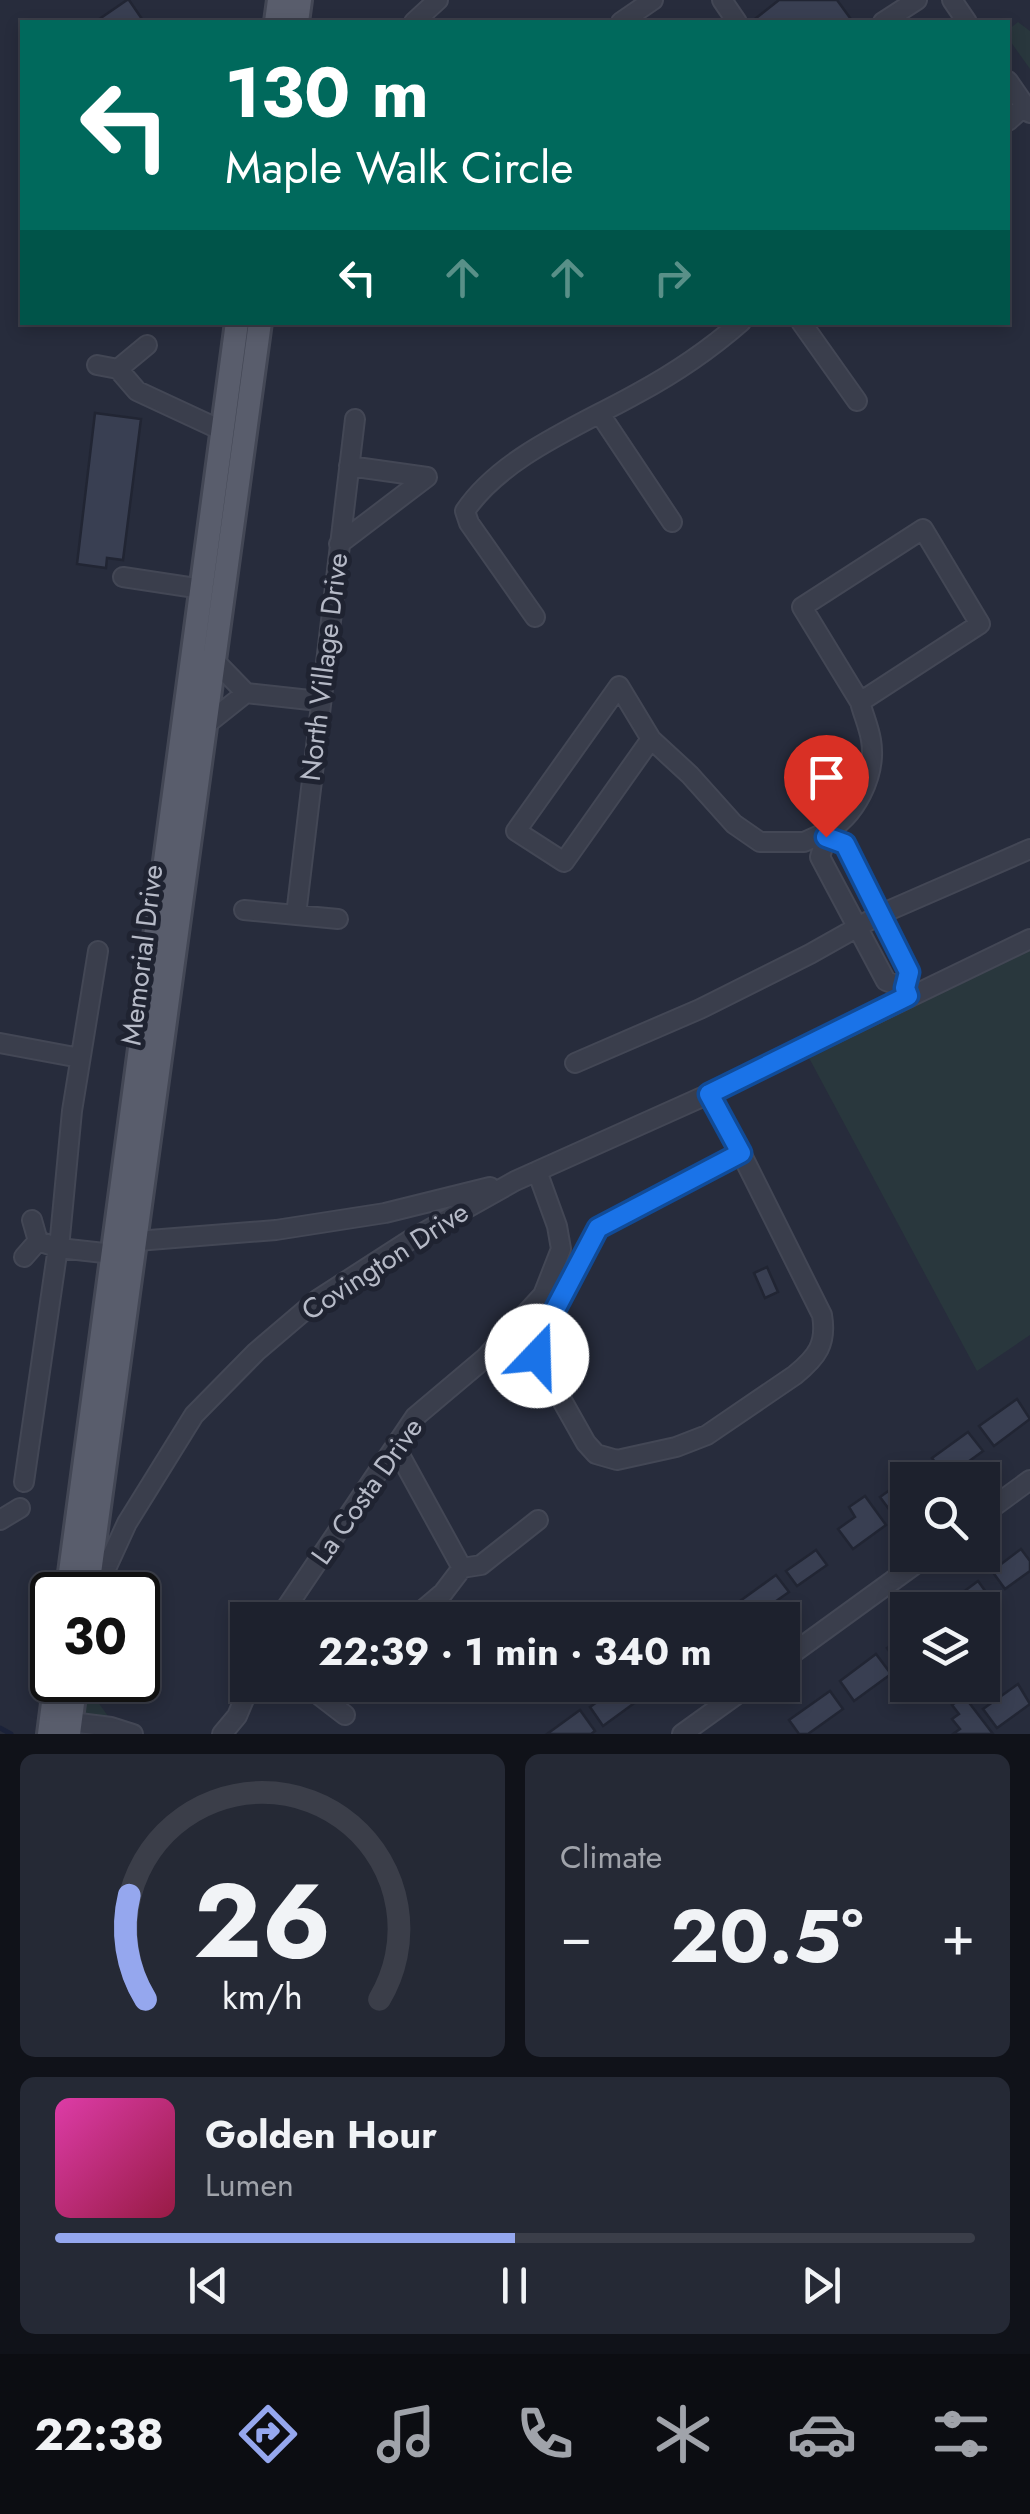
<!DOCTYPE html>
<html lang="en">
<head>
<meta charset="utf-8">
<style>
	:root { --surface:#1d212d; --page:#252935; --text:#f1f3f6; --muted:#a0a3aa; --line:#3b3e49; --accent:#95a7ee }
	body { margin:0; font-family:Jost,sans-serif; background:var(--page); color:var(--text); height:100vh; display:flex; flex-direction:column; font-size:38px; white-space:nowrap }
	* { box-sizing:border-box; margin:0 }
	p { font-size:32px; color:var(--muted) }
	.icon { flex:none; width:55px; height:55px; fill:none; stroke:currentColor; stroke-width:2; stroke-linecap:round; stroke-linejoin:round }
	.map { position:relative; height:1734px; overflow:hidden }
	.details { display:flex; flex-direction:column; gap:20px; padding:20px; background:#101219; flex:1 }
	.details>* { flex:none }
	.top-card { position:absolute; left:20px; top:20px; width:990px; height:305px; border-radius:0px; box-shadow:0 5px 15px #0003,0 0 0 2px var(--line); background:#00695c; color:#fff; overflow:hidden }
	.controls { position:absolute; left:890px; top:1462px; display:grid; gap:20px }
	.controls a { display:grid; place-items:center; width:110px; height:110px; border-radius:0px; background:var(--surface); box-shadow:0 5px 15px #0003,0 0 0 2px var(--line); font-size:50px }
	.speed { position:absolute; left:30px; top:1572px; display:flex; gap:20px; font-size:50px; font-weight:700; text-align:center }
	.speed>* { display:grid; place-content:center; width:130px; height:130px; border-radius:50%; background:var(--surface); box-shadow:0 5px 15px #0003,0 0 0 2px var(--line); line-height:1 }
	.speed .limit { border:5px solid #111; border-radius:15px; background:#fff; color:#111 }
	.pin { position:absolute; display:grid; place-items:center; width:85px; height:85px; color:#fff; margin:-102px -42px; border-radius:50% 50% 50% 0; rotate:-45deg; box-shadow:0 0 10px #0007 }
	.pin .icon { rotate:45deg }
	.me { position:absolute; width:110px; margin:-55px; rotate:21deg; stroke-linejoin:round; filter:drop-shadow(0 0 8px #0008) }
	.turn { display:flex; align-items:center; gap:35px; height:210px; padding:0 40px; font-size:45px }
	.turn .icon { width:130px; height:130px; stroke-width:2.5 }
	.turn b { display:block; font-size:70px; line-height:85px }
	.lanes { display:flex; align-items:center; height:95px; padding:0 40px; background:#0003; justify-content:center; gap:50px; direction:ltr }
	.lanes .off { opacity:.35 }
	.big { font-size:75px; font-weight:700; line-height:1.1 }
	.details .widget { flex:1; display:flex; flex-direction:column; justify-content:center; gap:15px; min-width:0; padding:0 35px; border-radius:15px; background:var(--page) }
	.details .dial { align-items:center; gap:0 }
	.dial svg { height:260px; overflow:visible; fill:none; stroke:var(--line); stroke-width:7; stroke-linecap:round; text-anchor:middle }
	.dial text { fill:var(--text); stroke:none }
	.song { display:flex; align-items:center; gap:30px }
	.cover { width:120px; height:120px; border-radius:15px; background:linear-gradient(135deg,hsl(320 70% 55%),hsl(340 70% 35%)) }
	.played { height:10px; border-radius:5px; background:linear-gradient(90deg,var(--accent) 50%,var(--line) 50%) }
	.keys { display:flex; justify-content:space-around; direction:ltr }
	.heat { display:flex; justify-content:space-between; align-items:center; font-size:55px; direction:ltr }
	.details .tiles { flex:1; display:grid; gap:20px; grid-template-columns:1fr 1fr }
	.widget:last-child { grid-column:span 2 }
	.trip { position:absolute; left:230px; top:1602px; width:570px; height:100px; border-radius:0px; background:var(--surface); box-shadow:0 5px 15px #0003,0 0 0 2px var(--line); font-weight:700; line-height:100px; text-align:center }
	.dock { display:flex; height:160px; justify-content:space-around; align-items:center; background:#0c0d12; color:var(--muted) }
	.dock .icon { width:70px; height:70px }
	.dock .on { color:var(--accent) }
	.dock b { font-size:45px; color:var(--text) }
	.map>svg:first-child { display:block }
</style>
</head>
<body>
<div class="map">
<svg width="1030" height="1734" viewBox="0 0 1030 1734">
	<rect width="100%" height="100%" fill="#272c3c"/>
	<!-- green -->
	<path fill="#29373d" d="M 1018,22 L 1030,31 L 1030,69 L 1008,38 L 1008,30 Z
		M 1030,935 L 1030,1335 L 977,1371 L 801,1043 Z
		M 82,1680 L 121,1734 L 62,1734 Z"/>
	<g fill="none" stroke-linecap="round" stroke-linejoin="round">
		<!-- stream -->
		<path stroke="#1b2239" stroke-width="5" d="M 0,1728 L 11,1734"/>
	</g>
	<!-- building -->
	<path fill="#393f52" stroke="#212533" stroke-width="2.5" d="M 129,0 L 144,22 L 95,22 L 127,0 Z
		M 779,0 L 837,0 L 853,22 L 751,22 Z
		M 95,413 L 141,419 L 123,560 L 107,558 L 106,568 L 77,564 Z
		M 767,1267 L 778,1292 L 765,1298 L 754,1273 Z
		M 1017,1399 L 1030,1419 L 994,1446 L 979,1426 Z
		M 968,1432 L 983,1451 L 946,1478 L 932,1458 Z
		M 922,1467 L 932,1480 L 908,1480 L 908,1506 L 894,1516 L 880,1497 Z
		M 865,1496 L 886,1525 L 853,1549 L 838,1529 L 855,1517 L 849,1507 Z
		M 1021,1549 L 1030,1561 L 1030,1571 L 1005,1589 L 992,1571 Z
		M 816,1550 L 827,1565 L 797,1586 L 786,1571 Z
		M 776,1575 L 789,1592 L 752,1618 L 740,1601 Z
		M 978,1581 L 991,1599 L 975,1610 L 939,1610 Z
		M 730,1607 L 739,1620 L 712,1620 Z
		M 908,1634 L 908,1660 L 900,1666 L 887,1648 Z
		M 876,1654 L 891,1674 L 854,1701 L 840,1681 Z
		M 1018,1684 L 1030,1704 L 997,1728 L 983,1709 Z
		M 621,1685 L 636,1685 L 644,1696 L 603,1726 L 590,1707 Z
		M 830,1691 L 843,1709 L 808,1734 L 799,1734 L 789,1720 Z
		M 964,1696 L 993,1734 L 953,1734 L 960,1729 L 952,1719 L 959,1714 L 952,1705 Z
		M 580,1710 L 595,1731 L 591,1734 L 547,1734 Z"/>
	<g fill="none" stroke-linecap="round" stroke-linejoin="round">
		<!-- minor casing -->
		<g stroke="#434755" stroke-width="22">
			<path id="minor" d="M 722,0 L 737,22
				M 952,0 L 967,22
				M 414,22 L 438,0
				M 621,22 L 653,0
				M 883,22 L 917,0
				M 1008,81 L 1030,113
				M 1008,121 L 1025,106
				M 801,322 L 857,401
				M 147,345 L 118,369 L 137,391 L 223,431
				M 97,365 L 118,369
				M 600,414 L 672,522
				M 339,544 L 427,477 L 349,466
				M 123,577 L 202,589
				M 535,617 L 469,523 L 465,511 C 502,456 581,425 638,393 C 675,373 709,350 741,322
				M 212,658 L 246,693 L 319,701
				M 860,702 L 802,607 L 923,529 L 980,624 L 860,702 C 863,714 869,727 871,740 C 877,775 855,818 824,833 L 826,837 L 820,857 L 886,981 L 905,988
				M 202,728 L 246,693
				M 651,739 L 564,862 L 516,831 L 619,686 L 651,739 L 690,775 L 734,824 L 760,842 L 804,842 L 824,833
				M 826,837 L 845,845 L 909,972 L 905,988 L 908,996
				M 244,910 L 338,919
				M 296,915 L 355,419
				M 0,1043 L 80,1058
				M 575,1063 L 700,1009 L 810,954 L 881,914 L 1030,849
				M 709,1094 L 741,1153
				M 741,1153 L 822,1315 C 827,1344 817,1357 795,1375 L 707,1435 L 676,1447 L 617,1460 L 596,1454 L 586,1443 L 537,1356 L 538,1343 L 599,1228 Z
				M 32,1220 L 38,1241
				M 59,1248 L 72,1111 L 98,951
				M 24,1257 L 38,1241 L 59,1248 L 113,1254 L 137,1241 L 276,1230 L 385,1213 L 490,1187
				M 395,1446 L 462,1568
				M 24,1482 L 58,1247
				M 982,1515 L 1030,1480
				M 0,1520 L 20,1508
				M 94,1595 L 127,1523 L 194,1415 L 256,1352 L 317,1300 L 410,1240 L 515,1181 L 709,1094 L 1030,939
				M 278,1620 L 415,1417 L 485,1358 L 543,1295 L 561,1249 L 557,1226 L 537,1171
				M 411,1620 L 443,1593 L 462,1568 L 481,1565 L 538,1520
				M 782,1661 L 928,1555
				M 306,1685 L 345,1715
				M 71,1722 L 111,1727 L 133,1734
				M 222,1734 L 237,1716 L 250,1685
				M 682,1734 L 750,1685"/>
		</g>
		<!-- major casing -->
		<g stroke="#434755" stroke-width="28">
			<path id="major" d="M 276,22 L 279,0
				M 297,22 L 300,0
				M 67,1595 L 237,322
				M 87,1595 L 260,322
				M 49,1734 L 56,1680
				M 69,1734 L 76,1680"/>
		</g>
		<!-- minor -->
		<use href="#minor" stroke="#3a3e4c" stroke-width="18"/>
		<!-- major -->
		<use href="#major" stroke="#595d6c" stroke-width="22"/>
	</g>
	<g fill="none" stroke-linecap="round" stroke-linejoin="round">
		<!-- route casing -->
		<g stroke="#114b97" stroke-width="25">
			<path id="route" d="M 537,1356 L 538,1342 L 598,1228 L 741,1153 L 709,1094 L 908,996 L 905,988 L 909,972 L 845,844 L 826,837"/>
		</g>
		<!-- route -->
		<use href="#route" stroke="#1a73e8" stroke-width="18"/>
	</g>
	<g text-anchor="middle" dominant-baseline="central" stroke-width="10" stroke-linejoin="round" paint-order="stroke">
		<!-- street labels -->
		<g font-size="28" fill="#b6bac7" stroke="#1f2331">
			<text transform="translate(324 667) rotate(-83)">North Village Drive</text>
			<text transform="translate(142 955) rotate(-83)">Memorial Drive</text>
			<text transform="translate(385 1261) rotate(-33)">Covington Drive</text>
			<text transform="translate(367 1491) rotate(-55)">La Costa Drive</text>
		</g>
	</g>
</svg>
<div class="controls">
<a><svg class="icon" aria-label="search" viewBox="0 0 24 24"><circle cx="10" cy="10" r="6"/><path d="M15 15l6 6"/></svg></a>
<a><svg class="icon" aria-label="layers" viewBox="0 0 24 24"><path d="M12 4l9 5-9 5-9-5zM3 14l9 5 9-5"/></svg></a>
</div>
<div class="speed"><div class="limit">30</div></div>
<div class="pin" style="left:826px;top:837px;background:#d93025"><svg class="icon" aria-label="arrive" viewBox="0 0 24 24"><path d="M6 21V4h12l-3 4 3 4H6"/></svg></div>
<svg class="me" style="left:537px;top:1356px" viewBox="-20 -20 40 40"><circle r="19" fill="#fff"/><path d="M0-13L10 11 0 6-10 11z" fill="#1a73e8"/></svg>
<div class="trip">22:39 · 1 min · 340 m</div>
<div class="top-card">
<div class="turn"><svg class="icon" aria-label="left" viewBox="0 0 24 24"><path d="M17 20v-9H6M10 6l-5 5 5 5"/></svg><div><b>130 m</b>Maple Walk Circle</div></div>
<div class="lanes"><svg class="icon" aria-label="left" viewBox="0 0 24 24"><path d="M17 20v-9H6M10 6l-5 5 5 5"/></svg><svg class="icon off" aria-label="ahead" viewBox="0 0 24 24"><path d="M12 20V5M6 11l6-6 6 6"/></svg><svg class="icon off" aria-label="ahead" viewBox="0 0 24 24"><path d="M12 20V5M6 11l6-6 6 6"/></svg><svg class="icon off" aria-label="right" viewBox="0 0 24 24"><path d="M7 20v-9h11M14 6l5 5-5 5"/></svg></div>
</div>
</div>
<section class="details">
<div class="tiles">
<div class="widget dial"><svg viewBox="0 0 100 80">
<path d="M14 69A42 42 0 1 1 86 69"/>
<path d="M14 69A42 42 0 0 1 9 37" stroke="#95a7ee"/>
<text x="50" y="56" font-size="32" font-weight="700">26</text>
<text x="50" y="72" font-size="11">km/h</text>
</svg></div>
<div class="widget"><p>Climate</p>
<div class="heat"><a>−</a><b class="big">20.5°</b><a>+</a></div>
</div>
<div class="widget">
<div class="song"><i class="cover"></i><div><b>Golden Hour</b><p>Lumen</p></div></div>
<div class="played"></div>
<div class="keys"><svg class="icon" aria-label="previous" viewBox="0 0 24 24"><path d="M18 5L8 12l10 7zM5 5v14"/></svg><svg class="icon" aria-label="pause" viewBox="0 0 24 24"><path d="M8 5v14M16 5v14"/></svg><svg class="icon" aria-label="next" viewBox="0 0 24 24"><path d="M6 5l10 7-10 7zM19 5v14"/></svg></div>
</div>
</div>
</section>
<nav class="dock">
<b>22:38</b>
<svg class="icon on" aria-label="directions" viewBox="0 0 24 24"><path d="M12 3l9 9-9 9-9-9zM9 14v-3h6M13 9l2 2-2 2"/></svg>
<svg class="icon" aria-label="music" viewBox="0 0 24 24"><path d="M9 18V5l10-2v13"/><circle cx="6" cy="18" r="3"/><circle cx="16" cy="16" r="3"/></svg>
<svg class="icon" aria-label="phone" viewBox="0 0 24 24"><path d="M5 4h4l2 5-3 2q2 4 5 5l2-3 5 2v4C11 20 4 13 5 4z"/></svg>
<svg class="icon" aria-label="climate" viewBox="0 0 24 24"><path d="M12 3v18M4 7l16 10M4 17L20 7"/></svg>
<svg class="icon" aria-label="car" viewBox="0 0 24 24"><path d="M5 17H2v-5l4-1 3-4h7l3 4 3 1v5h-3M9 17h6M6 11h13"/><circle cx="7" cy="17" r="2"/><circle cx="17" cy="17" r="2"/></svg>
<svg class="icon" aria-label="filters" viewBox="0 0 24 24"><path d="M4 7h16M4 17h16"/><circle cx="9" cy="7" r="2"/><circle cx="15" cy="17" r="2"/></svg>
</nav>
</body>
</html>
